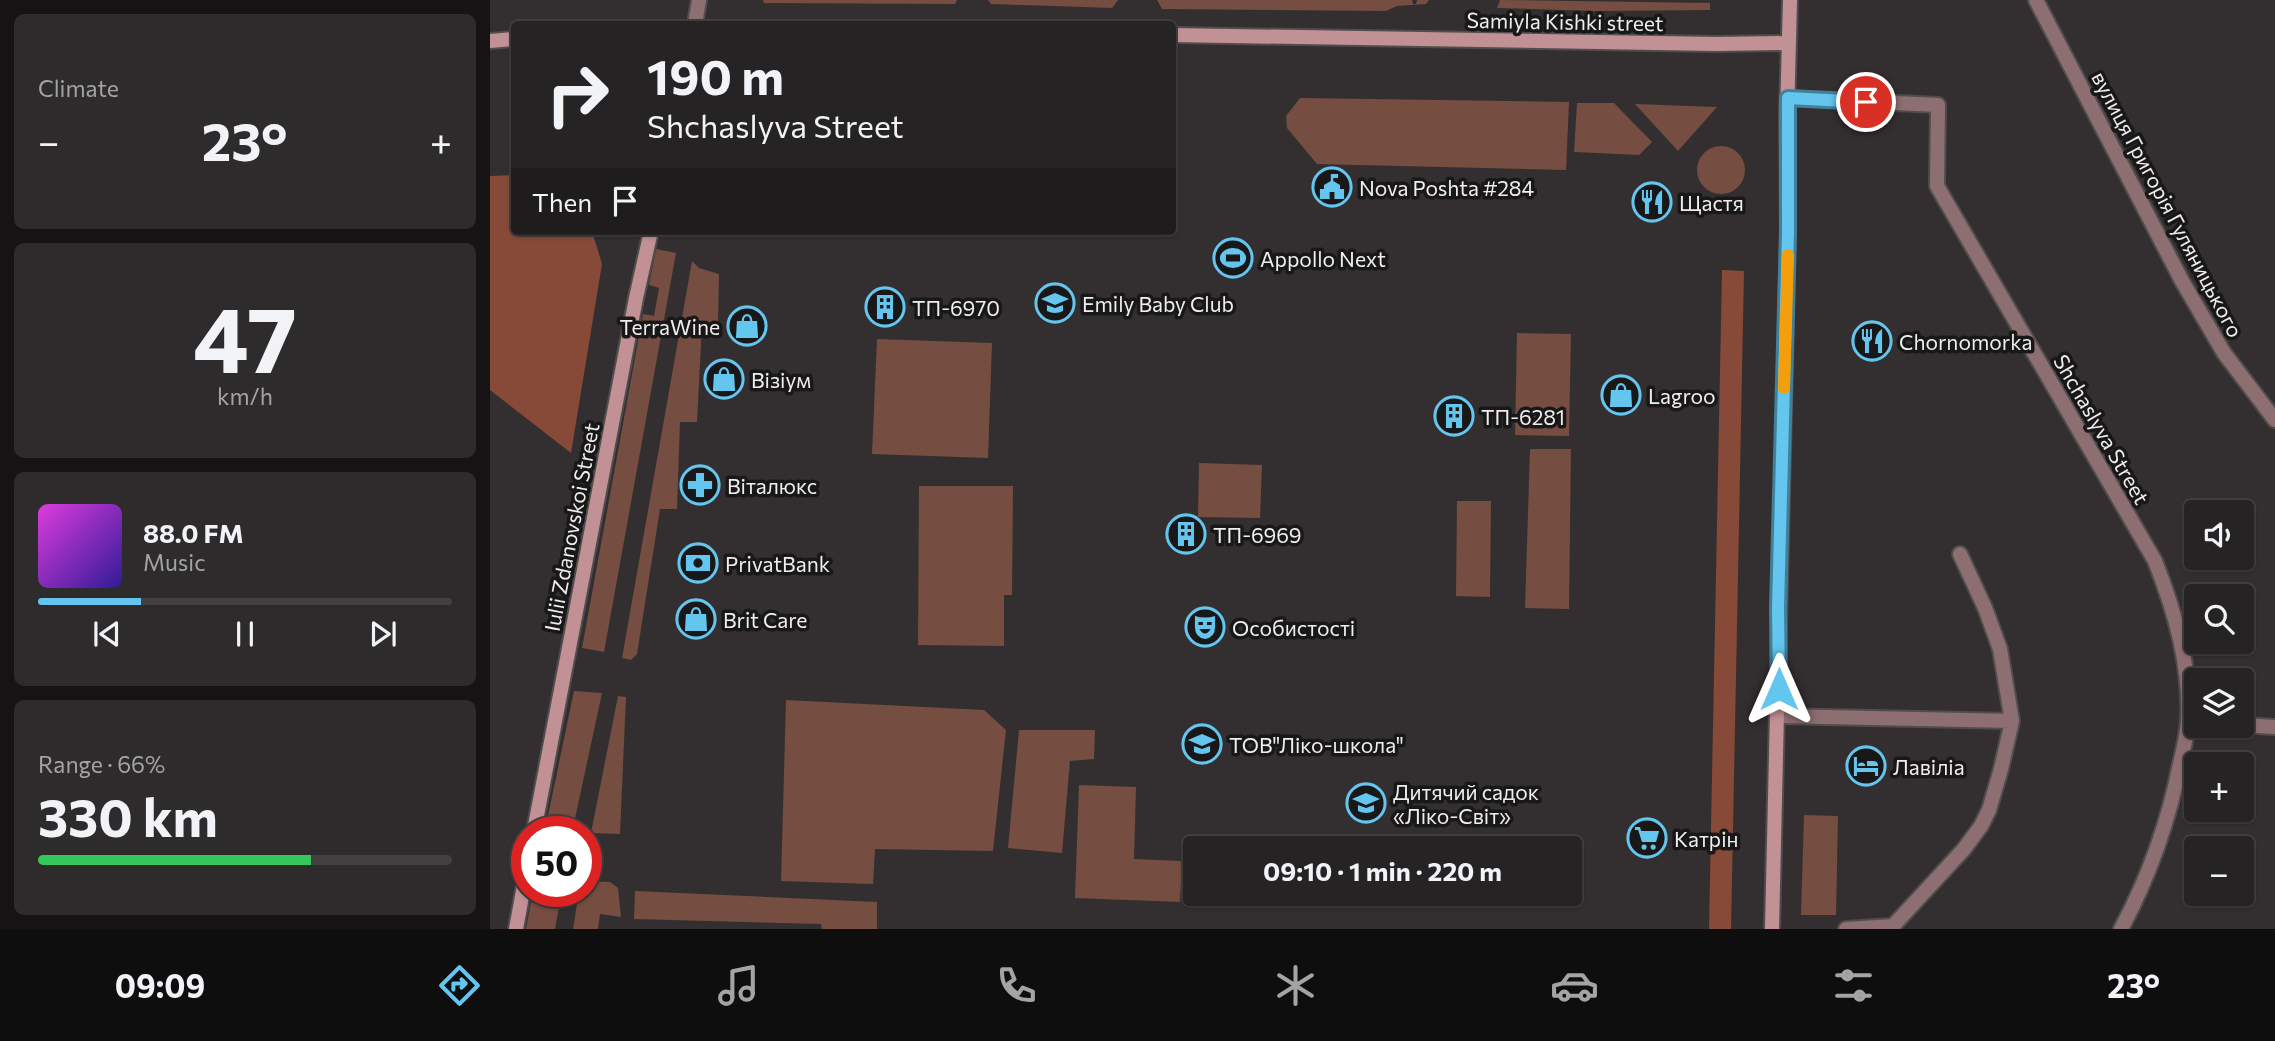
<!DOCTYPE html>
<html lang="en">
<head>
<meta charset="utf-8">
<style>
	:root { --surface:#262324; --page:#2e2b2c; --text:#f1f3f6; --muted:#a4a4a6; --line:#424041; --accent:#64c5ee }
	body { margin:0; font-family:Commissioner,sans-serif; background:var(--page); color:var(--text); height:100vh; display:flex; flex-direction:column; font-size:26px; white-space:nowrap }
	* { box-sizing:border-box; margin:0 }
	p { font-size:23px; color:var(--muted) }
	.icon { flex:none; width:38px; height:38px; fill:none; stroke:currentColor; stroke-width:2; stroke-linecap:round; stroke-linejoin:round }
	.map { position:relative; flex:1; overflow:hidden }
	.panel { display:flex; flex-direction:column; gap:14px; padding:14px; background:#151314; width:490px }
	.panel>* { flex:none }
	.top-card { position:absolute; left:21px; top:21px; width:665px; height:214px; border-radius:7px; box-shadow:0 2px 5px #0004,0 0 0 2px var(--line); background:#262324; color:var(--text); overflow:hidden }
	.controls { position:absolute; left:1694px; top:500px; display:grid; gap:14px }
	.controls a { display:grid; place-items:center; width:70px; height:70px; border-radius:7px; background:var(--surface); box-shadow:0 2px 5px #0004,0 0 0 2px var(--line); font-size:35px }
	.speed { position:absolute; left:21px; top:816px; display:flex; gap:14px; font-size:35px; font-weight:700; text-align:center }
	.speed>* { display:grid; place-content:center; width:91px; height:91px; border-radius:50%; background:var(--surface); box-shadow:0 2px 5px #0004,0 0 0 2px var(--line); line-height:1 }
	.speed .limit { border:10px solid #d22; background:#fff; color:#111 }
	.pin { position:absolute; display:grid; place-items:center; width:60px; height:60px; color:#fff; margin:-30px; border:4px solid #fff; border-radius:50%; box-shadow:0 2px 7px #0007 }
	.me { position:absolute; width:77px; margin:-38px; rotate:0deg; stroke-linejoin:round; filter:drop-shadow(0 0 5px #0008) }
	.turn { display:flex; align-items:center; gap:24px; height:147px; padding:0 21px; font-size:32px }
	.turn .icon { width:91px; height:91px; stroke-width:2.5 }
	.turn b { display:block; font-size:49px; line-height:60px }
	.then { display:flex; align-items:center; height:66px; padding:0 21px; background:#0003; gap:14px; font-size:26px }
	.big { font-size:52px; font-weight:700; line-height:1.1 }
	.panel .tile { flex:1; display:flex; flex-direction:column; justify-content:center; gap:10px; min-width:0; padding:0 24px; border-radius:10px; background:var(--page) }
	.panel .dial { align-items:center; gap:0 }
	.dial b { font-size:91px; line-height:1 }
	.song { display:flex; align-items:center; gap:21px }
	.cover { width:84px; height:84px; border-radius:10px; background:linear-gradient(135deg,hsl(300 70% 55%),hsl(250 70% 35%)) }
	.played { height:7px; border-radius:4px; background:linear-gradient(90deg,var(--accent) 25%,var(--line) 25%) }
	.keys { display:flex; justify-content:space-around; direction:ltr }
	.heat { display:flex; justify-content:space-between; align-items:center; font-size:38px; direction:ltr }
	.charge { height:10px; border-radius:5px; background:linear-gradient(90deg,#34c759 66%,var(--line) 0) }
	.trip { position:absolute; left:693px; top:836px; width:399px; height:70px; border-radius:7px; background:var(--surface); box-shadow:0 2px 5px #0004,0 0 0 2px var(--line); font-weight:700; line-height:70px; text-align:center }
	.tab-bar { display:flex; height:112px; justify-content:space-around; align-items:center; background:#0f0e0e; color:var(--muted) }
	.tab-bar .icon { width:49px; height:49px }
	.tab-bar .active { color:var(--accent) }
	.tab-bar b { font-size:32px; color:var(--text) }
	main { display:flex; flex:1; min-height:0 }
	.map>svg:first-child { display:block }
</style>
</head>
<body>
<main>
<section class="panel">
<div class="tile"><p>Climate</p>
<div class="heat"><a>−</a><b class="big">23°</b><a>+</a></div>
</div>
<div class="tile dial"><b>47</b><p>km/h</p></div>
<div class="tile">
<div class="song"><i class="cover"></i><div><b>88.0 FM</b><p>Music</p></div></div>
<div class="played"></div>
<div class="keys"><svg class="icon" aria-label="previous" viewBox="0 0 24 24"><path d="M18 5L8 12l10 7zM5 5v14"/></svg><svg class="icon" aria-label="pause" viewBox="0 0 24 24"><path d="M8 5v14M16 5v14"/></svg><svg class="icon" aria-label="next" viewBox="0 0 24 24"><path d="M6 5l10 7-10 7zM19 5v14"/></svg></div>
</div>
<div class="tile"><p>Range · 66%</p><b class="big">330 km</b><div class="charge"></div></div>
</section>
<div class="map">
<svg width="1785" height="929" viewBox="0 0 1785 929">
	<rect width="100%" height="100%" fill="#332f30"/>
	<!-- green -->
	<path fill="#754d41" d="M 273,0 L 467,0 L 465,4 L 274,3 Z
		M 498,0 L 628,0 L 622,8 L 501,4 Z
		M 667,0 L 922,0 L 923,4 L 926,4 L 927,0 L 939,0 L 936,4 L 907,6 L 896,11 L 672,9 Z
		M 1010,0 L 1220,3 L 1220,10 L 1107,11 L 1007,8 Z
		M 810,98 L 1079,102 L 1076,170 L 827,164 L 797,128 L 796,116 Z
		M 1087,103 L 1124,103 L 1162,142 L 1149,155 L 1084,152 Z
		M 1145,104 L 1227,107 L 1188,151 Z
		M1207 170a24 24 0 1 1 48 0a24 24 0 1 1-48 0Z
		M 166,249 L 186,253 L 114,652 L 92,648 L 153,314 L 164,316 L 169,288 L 159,285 Z
		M 202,261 L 209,268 L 229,274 L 228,325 L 212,325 L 207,422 L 190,422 L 187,509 L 170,509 L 147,654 L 141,660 L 132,658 Z
		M 1027,333 L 1081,334 L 1079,436 L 1025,435 Z
		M 387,339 L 502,343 L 498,458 L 382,454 Z
		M 1040,449 L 1081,449 L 1079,609 L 1035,608 Z
		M 709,463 L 772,465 L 770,518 L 708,517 Z
		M 429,486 L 523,486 L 522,595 L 514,595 L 514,646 L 428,645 Z
		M 967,501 L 1001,501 L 1000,597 L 966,596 Z
		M 84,691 L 112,693 L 83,828 L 61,831 L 56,825 Z
		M 128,696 L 136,697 L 130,834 L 101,833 Z
		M 296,700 L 494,710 L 516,730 L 503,851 L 385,849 L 383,884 L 291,881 Z
		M 529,730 L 605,730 L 604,759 L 580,761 L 572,853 L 518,848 Z
		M 589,785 L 646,787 L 644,859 L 692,861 L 690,902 L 585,898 Z
		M 1314,815 L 1348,816 L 1346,915 L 1311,915 Z
		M 96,881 L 120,882 L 128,888 L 131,917 L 110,914 L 108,929 L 83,929 L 89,891 L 96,891 Z
		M 43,891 L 72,891 L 65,929 L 36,929 Z
		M 145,891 L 387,902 L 387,929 L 332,929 L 331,924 L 144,919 Z"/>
	<!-- forest -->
	<path fill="#874a38" d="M 24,175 L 24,231 L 102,231 L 112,264 L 81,453 L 0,390 L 0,176 Z
		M 1232,270 L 1254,271 L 1241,929 L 1219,929 Z"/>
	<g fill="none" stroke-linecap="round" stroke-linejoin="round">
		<!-- street casing -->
		<g stroke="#514d4e" stroke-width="18">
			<path id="street" d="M 1546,0 L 1692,281 L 1734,353 L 1785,420
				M 205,24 L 209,0
				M 1298,98 L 1448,105 L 1447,186 L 1665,561 C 1685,612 1701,666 1698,722 C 1697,736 1693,750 1690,764 C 1678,824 1660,875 1631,929
				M 1289,716 L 1522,721
				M 1752,725 L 1785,727
				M 1356,929 L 1403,926 L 1474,849 L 1491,826 L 1499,810 L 1511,769 L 1522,721 L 1510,649 L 1495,608 L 1470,554"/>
		</g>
		<!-- secondary casing -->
		<g stroke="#514d4e" stroke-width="18">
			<path id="secondary" d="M 682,35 L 1226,44 L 1299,43
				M 0,41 L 24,39
				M 44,831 L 146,298 L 161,231
				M 26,929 L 37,869
				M 1282,929 L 1298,232 L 1297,116 L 1300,0"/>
		</g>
		<!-- street -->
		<use href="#street" stroke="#8d6e71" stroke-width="14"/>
		<!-- secondary -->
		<use href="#secondary" stroke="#c29195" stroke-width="14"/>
	</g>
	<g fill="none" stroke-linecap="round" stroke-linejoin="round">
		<!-- route casing -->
		<g stroke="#41809b" stroke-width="18">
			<path id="route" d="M 1289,689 L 1288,608 L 1298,232 L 1298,98 L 1376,102"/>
		</g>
		<!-- route -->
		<use href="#route" stroke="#64c5ee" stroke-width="12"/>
		<!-- slow -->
		<path stroke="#f59e0b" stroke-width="12" d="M 1294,388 L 1298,255"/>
	</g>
	<!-- icons -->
	<defs>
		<g id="civic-ring" transform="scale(2.0125)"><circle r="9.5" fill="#191818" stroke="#64c5ee" stroke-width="1.5"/><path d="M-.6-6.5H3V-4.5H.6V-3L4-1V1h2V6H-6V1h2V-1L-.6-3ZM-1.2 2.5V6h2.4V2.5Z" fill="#64c5ee"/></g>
		<g id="restaurant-ring" transform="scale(2.0125)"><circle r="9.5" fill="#191818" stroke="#64c5ee" stroke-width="1.5"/><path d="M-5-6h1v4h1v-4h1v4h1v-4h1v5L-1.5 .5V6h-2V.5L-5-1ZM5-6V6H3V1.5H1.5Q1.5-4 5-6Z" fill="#64c5ee"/></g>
		<g id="stadium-ring" transform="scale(2.0125)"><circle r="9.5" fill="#191818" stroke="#64c5ee" stroke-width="1.5"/><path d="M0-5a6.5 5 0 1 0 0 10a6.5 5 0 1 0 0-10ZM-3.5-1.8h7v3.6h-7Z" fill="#64c5ee"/></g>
		<g id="school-ring" transform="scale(2.0125)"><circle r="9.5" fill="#191818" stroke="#64c5ee" stroke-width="1.5"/><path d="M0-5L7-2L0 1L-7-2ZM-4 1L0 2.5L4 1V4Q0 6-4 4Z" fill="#64c5ee"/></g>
		<g id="building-ring" transform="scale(2.0125)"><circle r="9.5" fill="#191818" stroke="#64c5ee" stroke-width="1.5"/><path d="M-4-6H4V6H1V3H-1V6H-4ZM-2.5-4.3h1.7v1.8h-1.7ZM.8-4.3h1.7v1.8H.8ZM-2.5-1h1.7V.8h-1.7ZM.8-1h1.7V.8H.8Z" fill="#64c5ee"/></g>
		<g id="shop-ring" transform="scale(2.0125)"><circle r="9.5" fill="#191818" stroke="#64c5ee" stroke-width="1.5"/><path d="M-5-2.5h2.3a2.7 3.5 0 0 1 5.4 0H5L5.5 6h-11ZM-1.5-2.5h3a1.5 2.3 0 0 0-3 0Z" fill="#64c5ee"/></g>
		<g id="pharmacy-ring" transform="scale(2.0125)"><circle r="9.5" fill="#191818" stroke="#64c5ee" stroke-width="1.5"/><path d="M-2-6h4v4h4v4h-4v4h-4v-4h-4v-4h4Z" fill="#64c5ee"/></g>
		<g id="bank-ring" transform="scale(2.0125)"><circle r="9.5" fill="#191818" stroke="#64c5ee" stroke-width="1.5"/><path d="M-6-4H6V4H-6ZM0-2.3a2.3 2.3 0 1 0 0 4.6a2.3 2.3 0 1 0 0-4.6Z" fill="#64c5ee"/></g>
		<g id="theatre-ring" transform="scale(2.0125)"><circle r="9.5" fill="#191818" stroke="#64c5ee" stroke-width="1.5"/><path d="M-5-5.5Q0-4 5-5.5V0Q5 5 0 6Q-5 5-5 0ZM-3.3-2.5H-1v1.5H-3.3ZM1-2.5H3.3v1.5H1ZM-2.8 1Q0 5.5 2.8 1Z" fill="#64c5ee"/></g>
		<g id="hotel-ring" transform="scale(2.0125)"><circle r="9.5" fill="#191818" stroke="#64c5ee" stroke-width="1.5"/><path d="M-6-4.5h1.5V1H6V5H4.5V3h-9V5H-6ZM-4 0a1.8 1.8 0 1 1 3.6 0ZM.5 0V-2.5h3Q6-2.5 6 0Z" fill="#64c5ee"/></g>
		<g id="supermarket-ring" transform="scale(2.0125)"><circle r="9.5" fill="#191818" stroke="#64c5ee" stroke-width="1.5"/><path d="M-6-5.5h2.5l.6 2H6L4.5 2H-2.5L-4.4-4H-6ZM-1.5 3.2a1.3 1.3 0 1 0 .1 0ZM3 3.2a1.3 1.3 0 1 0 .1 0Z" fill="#64c5ee"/></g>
	</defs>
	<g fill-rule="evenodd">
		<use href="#civic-ring" x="842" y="187"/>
		<use href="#restaurant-ring" x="1162" y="202"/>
		<use href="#stadium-ring" x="743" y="258"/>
		<use href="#school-ring" x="565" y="303"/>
		<use href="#building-ring" x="395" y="307"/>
		<use href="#shop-ring" x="257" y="326"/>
		<use href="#restaurant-ring" x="1382" y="341"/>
		<use href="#shop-ring" x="234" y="379"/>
		<use href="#shop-ring" x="1131" y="395"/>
		<use href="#building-ring" x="964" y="416"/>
		<use href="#pharmacy-ring" x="210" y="485"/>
		<use href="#building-ring" x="696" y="534"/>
		<use href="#bank-ring" x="208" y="563"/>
		<use href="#shop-ring" x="206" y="619"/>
		<use href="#theatre-ring" x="715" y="627"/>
		<use href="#school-ring" x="712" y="744"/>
		<use href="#hotel-ring" x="1376" y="766"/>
		<use href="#school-ring" x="876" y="803"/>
		<use href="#supermarket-ring" x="1157" y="838"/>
	</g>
	<g text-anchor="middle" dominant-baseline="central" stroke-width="7" stroke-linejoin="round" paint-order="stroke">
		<!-- street labels -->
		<g font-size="21" fill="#efedee" stroke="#191818">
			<text transform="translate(1075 21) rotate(1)">Samiyla Kishki street</text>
			<text transform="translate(1678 204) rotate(62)">вулиця Григорія Гуляницького</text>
			<text transform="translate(1612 429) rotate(60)">Shchaslyva Street</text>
			<text transform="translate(81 527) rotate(-79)">Iulii Zdanovskoi Street</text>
		</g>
		<!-- poi labels -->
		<g font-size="21" fill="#efedee" stroke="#191818" text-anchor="start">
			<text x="869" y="187">Nova Poshta #284</text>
			<text x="1189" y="202">Щастя</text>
			<text x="770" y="258">Appollo Next</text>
			<text x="592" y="303">Emily Baby Club</text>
			<text x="422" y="307">ТП-6970</text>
			<text x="230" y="326" text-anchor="end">TerraWine</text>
			<text x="1409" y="341">Chornomorka</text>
			<text x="261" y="379">Візіум</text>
			<text x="1158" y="395">Lagroo</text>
			<text x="991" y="416">ТП-6281</text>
			<text x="237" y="485">Віталюкс</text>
			<text x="723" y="534">ТП-6969</text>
			<text x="235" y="563">PrivatBank</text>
			<text x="233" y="619">Brit Care</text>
			<text x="742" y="627">Особистості</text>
			<text x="739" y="744">ТОВ"Ліко-школа"</text>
			<text x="1403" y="766">Лавіліа</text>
			<text x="903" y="791">Дитячий садок<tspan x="903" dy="24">«Ліко-Світ»</tspan></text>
			<text x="1184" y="838">Катрін</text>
		</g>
	</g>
</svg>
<div class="controls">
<a><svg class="icon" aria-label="sound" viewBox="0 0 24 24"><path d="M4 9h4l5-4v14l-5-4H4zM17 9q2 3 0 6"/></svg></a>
<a><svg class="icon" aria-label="search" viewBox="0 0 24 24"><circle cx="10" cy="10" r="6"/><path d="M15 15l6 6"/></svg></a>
<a><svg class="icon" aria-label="layers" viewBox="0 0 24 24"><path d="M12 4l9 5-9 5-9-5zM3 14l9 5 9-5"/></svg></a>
<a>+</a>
<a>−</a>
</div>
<div class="speed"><div class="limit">50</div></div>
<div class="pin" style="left:1376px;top:102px;background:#d93025"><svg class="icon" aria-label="arrive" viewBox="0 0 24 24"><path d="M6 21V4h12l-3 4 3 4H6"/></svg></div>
<svg class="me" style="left:1289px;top:689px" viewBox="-20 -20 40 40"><path d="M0-17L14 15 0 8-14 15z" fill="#64c5ee" stroke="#fff" stroke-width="4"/></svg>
<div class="trip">09:10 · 1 min · 220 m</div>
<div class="top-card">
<div class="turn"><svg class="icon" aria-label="right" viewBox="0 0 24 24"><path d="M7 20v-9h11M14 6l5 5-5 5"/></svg><div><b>190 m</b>Shchaslyva Street</div></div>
<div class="then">Then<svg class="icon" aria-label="arrive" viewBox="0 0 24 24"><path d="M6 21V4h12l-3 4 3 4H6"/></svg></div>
</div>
</div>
</main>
<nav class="tab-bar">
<b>09:09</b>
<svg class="icon active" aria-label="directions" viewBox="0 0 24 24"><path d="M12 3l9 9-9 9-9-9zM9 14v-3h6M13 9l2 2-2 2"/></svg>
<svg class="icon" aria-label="music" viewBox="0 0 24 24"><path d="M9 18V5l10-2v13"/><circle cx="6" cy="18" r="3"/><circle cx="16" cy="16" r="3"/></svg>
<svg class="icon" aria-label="phone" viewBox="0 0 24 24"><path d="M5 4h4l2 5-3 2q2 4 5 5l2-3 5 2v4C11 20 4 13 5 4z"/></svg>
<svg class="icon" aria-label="climate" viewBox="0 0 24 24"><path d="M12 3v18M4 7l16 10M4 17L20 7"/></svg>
<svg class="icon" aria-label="car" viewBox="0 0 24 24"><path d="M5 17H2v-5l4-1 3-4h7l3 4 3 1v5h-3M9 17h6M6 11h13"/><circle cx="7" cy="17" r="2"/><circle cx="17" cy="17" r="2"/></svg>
<svg class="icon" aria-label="filters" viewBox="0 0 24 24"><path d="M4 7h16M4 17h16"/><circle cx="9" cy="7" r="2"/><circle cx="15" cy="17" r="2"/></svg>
<b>23°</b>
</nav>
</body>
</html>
